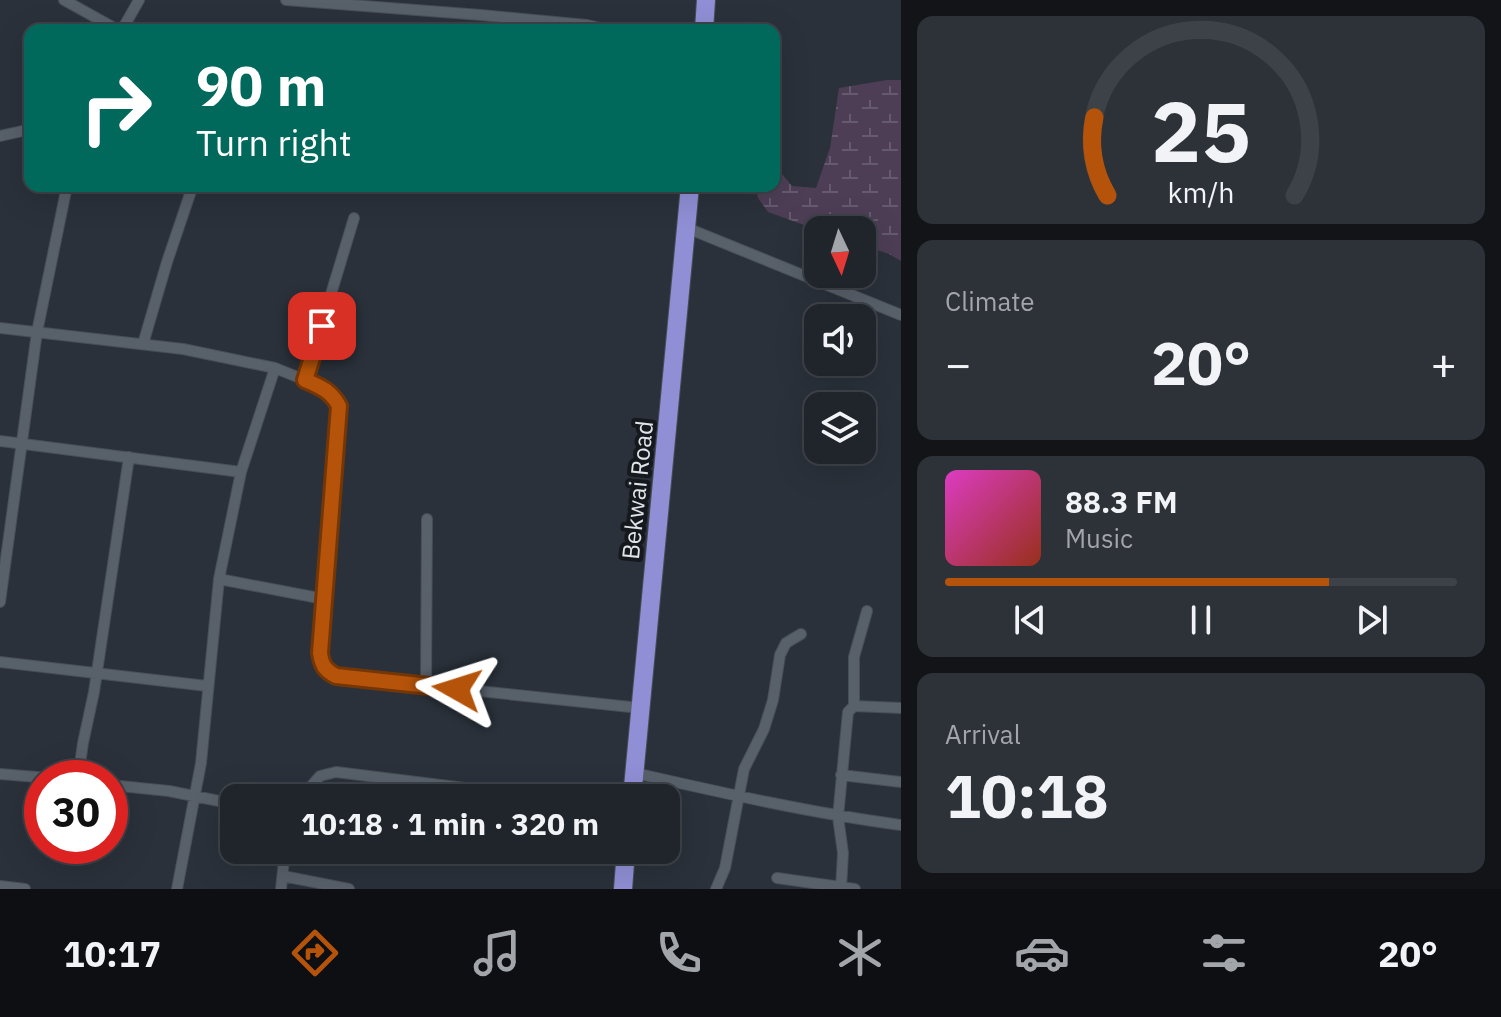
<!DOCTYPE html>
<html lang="en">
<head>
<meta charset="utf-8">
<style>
	:root { --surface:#20252c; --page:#2d3138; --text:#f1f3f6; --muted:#a2a5a9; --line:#3d4248; --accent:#b45309 }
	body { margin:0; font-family:"IBM Plex Sans",sans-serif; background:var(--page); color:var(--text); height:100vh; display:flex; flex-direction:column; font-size:30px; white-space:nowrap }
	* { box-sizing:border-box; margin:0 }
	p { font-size:26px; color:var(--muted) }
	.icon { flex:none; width:44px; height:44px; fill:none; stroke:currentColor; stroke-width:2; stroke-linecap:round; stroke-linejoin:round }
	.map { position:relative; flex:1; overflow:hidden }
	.sheet { display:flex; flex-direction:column; gap:16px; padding:16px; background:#121418; width:600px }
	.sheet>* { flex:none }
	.banner { position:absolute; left:24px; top:24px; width:756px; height:168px; border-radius:16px; box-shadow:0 8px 32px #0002,0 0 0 2px var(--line); background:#00695c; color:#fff; overflow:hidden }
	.needle { width:52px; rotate:176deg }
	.controls { position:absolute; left:804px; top:216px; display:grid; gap:16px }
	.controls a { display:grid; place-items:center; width:72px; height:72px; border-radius:16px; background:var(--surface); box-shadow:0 8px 32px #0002,0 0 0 2px var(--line); font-size:40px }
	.speed { position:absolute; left:24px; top:760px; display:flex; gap:16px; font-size:40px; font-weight:700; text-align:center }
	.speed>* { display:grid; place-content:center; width:104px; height:104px; border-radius:50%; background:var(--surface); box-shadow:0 8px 32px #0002,0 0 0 2px var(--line); line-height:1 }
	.speed .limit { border:12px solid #d22; background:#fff; color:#111 }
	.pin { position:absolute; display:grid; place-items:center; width:68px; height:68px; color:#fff; margin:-34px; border-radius:16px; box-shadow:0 4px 12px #0006 }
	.me { position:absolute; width:88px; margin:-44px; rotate:276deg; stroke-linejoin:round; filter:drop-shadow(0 0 6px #0008) }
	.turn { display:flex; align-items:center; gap:28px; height:168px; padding:0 40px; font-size:36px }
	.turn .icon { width:104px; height:104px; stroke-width:2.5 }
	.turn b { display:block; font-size:56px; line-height:68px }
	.big { font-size:60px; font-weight:700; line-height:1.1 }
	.sheet .card { flex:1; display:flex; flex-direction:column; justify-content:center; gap:12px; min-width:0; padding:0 28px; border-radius:16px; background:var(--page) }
	.sheet .dial { align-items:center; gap:0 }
	.dial svg { height:208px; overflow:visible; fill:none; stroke:var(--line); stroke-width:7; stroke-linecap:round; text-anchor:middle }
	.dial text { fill:var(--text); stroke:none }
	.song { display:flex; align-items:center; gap:24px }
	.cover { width:96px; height:96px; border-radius:12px; background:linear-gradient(135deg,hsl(310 70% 55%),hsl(10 70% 35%)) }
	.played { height:8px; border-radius:4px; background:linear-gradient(90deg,var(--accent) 75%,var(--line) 75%) }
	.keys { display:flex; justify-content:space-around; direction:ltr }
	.heat { display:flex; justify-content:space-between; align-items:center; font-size:44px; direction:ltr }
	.trip { position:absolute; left:220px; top:784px; width:460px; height:80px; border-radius:16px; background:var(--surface); box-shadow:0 8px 32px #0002,0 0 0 2px var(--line); font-weight:700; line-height:80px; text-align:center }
	.dock { display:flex; height:128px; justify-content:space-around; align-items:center; background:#0d0f12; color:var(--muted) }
	.dock .icon { width:56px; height:56px }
	.dock .current { color:var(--accent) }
	.dock b { font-size:36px; color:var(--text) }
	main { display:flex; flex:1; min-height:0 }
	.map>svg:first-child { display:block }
</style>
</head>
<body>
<main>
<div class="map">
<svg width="901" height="889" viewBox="0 0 901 889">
	<defs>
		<pattern id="wetland-marsh" width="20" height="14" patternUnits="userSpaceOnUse" patternTransform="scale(2)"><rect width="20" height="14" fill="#4d3e55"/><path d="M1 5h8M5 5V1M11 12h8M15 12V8" fill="none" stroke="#665a6e"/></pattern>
	</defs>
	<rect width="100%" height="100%" fill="#2a313a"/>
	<!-- wetland -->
	<path fill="url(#wetland-marsh)" d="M 887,80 L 901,80 L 901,261 L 889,254 L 862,245 L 862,230 L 818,230 L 768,212 L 758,198 L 756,186 L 774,186 L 774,151 L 776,167 L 792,186 L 816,188 L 830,148 L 839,88 Z"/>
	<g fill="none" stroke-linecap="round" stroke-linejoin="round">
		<!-- minor casing -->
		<g stroke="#484e56" stroke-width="12">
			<path id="minor" d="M 64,0 L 118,30
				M 286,0 L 481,15 L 587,25 L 609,30
				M 122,30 L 139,0
				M 0,136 L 27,130
				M 687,228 L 901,315
				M 0,328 L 183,349 L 275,368 L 325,388 L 334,395 L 339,406 L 339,420 L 320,653 C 322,666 325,671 336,676 L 640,708
				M 143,344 L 167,262 L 191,191
				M 305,380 L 354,218
				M 0,441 L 241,472
				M 219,579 L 324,599
				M 0,602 L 37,332 L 67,186
				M 0,662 L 207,686
				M 426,685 L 427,519
				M 854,706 L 854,657 L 867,611
				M 635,773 C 723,793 811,813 901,825
				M 0,774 L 49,778
				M 841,775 L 901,782
				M 78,778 L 83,743 L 94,692 L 129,457
				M 110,785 L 169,791 L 234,804
				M 301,798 L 320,776 L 336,772 L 545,798
				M 283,876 L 349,889
				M 777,878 L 855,889
				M 0,886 L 25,889
				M 177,889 L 201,763 L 219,579 L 241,472 L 275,368
				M 281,889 L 285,850
				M 716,889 L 725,868 L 744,769 L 764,729 L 773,700 L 780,655 L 786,643 L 801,634
				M 841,889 L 843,853 L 838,817 L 848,712 L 854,706 L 901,708"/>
		</g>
		<!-- trunk casing -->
		<g stroke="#484e56" stroke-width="20">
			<path id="trunk" d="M 704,30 L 706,0
				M 632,798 L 690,186
				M 623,889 L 626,850"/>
		</g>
		<!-- minor -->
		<use href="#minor" stroke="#58606a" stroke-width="10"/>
		<!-- trunk -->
		<use href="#trunk" stroke="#908fd6" stroke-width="18"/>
	</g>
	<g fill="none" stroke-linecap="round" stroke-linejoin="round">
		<!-- route casing -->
		<g stroke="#753606" stroke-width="20">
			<path id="route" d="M 322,326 L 305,380 C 321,387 331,391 339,406 L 320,653 C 322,666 325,670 336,676 L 457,689"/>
		</g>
		<!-- route -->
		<use href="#route" stroke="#b45309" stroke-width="14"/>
	</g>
	<g text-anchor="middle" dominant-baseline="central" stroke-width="8" stroke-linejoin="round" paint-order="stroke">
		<!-- street labels -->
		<g font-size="24" fill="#e1e5eb" stroke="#15181d">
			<text transform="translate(637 490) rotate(-84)">Bekwai Road</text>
		</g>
	</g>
</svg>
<div class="controls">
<a><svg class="needle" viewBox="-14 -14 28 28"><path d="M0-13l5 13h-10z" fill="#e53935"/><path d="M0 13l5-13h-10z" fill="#a2a5a9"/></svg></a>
<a><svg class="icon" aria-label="sound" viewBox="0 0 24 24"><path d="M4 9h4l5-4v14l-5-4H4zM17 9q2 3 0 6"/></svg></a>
<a><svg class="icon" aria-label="layers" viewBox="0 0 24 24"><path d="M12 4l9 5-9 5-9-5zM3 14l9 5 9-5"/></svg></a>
</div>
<div class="speed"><div class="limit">30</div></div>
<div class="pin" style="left:322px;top:326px;background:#d93025"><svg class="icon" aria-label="arrive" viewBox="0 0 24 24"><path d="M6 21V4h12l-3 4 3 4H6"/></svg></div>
<svg class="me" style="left:457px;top:689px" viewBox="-20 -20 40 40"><path d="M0-17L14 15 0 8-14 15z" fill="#b45309" stroke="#fff" stroke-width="4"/></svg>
<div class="trip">10:18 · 1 min · 320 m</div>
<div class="banner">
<div class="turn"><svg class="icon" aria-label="right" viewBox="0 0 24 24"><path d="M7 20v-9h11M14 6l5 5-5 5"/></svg><div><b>90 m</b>Turn right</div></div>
</div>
</div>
<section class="sheet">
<div class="card dial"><svg viewBox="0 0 100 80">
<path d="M14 69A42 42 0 1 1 86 69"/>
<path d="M14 69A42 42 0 0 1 9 39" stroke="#b45309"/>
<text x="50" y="56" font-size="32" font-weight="700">25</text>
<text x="50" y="72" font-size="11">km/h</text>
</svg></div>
<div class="card"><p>Climate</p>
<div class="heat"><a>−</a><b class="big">20°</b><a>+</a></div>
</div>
<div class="card">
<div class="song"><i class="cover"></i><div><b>88.3 FM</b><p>Music</p></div></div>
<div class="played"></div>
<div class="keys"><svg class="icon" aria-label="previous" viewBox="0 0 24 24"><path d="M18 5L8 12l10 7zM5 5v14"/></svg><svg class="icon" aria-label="pause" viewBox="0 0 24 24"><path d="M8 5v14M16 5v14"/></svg><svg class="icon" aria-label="next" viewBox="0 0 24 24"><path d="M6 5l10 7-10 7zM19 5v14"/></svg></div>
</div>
<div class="card"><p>Arrival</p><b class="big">10:18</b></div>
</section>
</main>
<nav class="dock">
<b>10:17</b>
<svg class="icon current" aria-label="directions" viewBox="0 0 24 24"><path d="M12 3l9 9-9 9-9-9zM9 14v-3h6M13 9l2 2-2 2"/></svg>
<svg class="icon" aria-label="music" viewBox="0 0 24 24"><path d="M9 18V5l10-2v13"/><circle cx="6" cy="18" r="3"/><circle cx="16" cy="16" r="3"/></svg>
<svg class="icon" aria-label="phone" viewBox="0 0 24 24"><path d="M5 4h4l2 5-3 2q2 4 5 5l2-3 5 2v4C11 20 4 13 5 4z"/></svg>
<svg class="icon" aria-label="climate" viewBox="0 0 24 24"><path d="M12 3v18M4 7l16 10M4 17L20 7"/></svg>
<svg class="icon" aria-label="car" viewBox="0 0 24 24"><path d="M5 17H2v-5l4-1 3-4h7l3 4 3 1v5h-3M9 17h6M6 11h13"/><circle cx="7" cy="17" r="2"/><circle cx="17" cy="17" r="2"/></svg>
<svg class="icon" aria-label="filters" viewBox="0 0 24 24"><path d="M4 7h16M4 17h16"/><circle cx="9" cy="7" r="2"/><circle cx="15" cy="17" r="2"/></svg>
<b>20°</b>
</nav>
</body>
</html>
